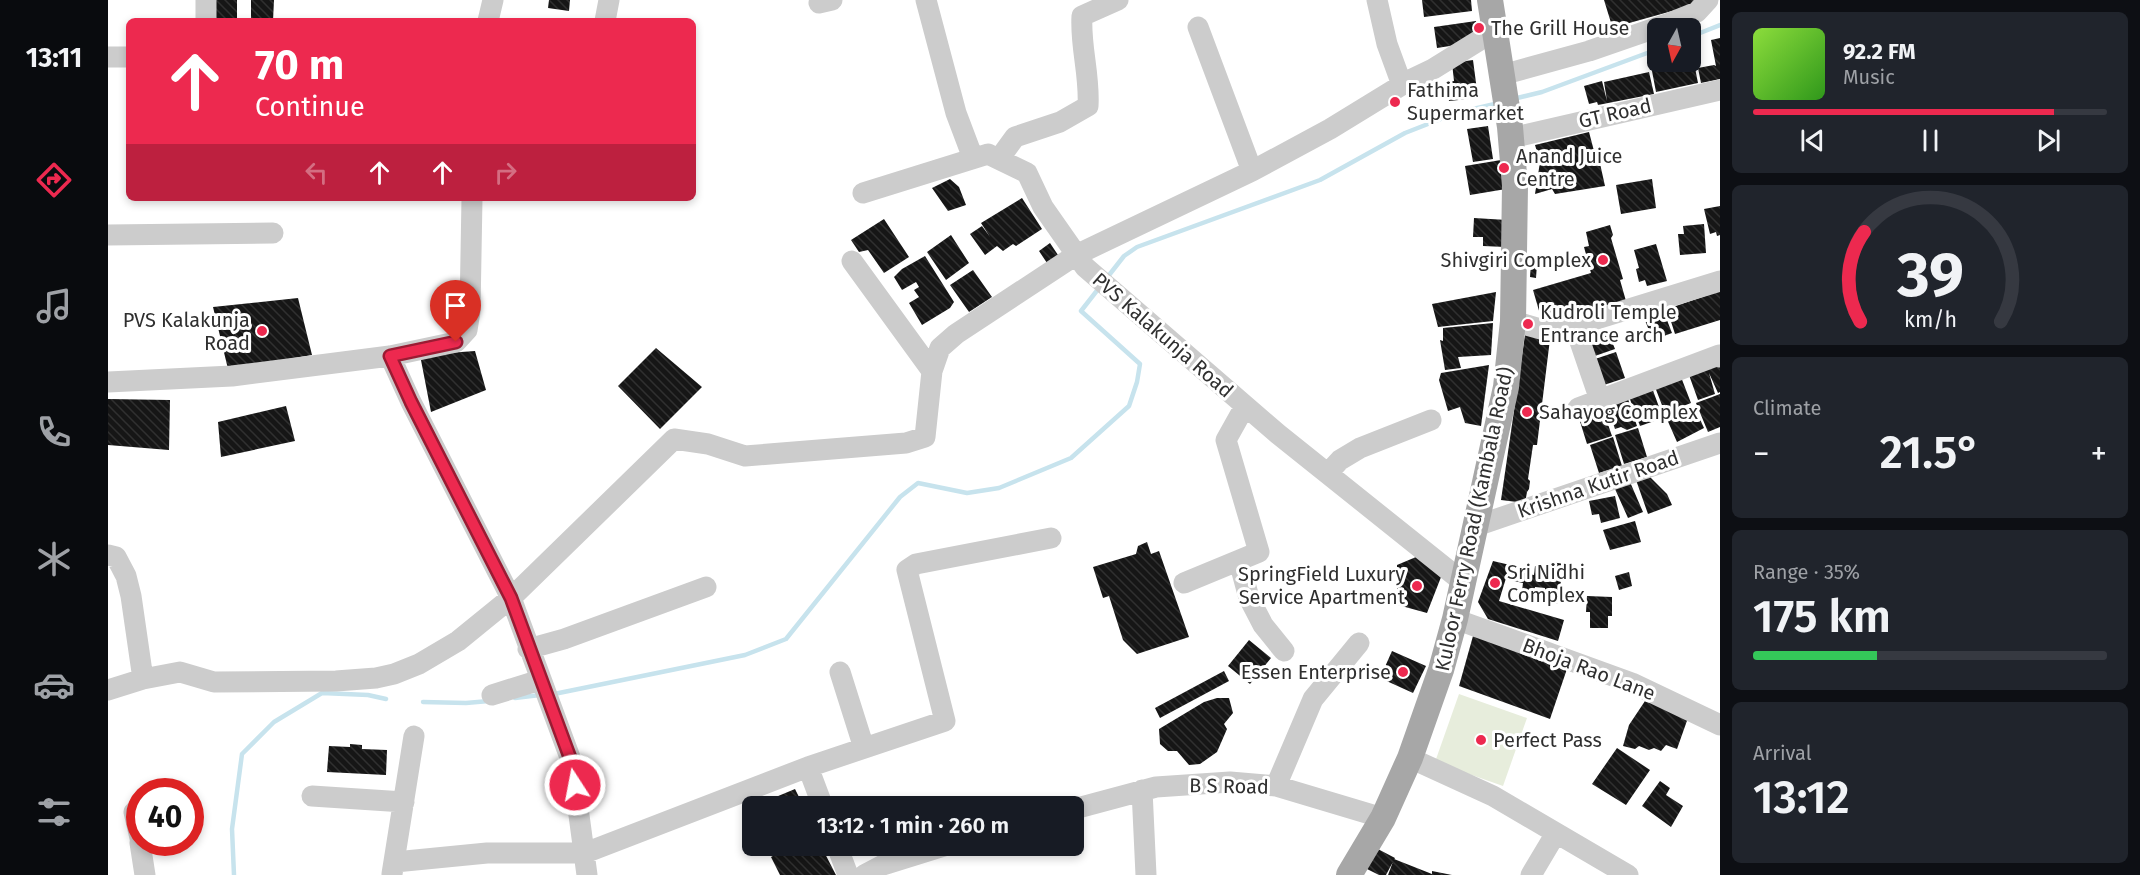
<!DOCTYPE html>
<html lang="en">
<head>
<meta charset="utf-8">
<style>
	:root { --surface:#171b24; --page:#20242c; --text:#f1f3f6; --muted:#9ea1a6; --line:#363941; --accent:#ed294f }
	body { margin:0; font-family:"Fira Sans",sans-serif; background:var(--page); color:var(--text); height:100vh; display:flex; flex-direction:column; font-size:22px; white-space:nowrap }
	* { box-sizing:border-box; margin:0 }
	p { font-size:20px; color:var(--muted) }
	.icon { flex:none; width:33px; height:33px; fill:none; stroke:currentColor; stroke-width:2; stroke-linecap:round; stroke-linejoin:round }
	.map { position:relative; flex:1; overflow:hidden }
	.sheet { display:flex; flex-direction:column; gap:12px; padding:12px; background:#0d0f14; width:420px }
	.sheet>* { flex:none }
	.hud { position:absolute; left:18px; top:18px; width:570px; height:183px; border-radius:9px; box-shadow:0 3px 9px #0003; background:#ed294f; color:#fff; overflow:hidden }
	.needle { width:39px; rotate:188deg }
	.buttons { position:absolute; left:1539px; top:18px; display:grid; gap:12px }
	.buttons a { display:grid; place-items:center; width:54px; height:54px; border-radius:9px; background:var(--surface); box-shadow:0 3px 9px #0003; font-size:30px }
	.speed { position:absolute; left:18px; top:778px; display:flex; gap:12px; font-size:30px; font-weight:700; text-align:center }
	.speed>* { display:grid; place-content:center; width:78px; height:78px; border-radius:50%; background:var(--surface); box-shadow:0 3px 9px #0003; line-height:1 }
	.speed .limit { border:9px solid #d22; background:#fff; color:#111 }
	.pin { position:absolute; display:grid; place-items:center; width:51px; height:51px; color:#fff; margin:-62px -26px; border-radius:50% 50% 50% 0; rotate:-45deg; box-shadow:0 0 6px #0007 }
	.pin .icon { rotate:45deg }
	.me { position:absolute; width:66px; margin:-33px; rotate:349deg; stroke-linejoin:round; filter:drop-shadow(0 0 4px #0008) }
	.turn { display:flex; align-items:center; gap:21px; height:126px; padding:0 30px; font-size:27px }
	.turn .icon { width:78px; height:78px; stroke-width:2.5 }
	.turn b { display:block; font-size:42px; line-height:51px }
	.lanes { display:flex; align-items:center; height:57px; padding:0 30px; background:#0003; justify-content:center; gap:30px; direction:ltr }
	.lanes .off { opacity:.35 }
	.big { font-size:45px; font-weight:600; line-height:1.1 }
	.sheet .tile { flex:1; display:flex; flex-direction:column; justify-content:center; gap:9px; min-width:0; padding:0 21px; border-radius:9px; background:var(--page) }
	.sheet .dial { align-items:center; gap:0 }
	.dial svg { height:156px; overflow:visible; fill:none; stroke:var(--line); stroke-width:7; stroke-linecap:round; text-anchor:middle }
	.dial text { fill:var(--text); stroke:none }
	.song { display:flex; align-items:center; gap:18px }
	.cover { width:72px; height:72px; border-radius:9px; background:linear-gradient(135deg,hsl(90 70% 55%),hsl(110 70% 35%)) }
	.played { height:6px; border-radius:3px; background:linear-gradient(90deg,var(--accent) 85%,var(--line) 85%) }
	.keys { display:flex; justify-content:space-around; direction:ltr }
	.heat { display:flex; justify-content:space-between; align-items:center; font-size:33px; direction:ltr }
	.charge { height:9px; border-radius:4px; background:linear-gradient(90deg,#34c759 35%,var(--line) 0) }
	.trip { position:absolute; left:634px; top:796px; width:342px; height:60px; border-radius:9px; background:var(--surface); box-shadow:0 3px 9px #0003; font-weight:600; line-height:60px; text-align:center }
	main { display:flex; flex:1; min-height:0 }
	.tabs { display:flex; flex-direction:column; width:108px; justify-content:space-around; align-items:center; background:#090b0e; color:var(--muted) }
	.tabs .icon { width:42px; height:42px }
	.tabs .selected { color:var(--accent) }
	.tabs b { font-size:27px; color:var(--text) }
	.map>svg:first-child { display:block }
</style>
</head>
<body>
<main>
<nav class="tabs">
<b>13:11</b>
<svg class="icon selected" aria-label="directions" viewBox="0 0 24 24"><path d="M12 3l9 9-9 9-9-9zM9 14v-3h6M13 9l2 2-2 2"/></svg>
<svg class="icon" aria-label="music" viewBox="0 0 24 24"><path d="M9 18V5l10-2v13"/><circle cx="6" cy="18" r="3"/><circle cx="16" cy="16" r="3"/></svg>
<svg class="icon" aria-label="phone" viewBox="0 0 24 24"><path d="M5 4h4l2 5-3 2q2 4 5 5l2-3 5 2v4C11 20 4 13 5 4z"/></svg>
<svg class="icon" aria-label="climate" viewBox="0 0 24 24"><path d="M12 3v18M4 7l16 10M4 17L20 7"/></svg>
<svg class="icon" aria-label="car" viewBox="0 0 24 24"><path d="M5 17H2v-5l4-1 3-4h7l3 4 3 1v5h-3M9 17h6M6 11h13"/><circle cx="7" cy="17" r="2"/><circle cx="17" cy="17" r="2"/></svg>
<svg class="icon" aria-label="filters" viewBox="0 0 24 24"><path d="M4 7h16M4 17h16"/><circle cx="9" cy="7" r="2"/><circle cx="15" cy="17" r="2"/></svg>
</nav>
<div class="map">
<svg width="1612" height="875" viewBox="0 0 1612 875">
	<defs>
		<pattern id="building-back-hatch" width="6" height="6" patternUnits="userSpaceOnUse" patternTransform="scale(1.5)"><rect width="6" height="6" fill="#161616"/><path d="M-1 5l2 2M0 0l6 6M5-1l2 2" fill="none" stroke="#303030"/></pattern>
	</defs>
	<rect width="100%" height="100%" fill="#fff"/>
	<!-- garden -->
	<path fill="#e7eddc" d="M 1351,694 L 1419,718 L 1395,786 L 1327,762 Z"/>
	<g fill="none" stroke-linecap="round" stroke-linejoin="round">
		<!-- stream -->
		<path stroke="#c7e3ed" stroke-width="4.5" d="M 1582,37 L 1612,25
			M 1405,99 L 1434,92 L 1550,49
			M 998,279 L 1016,256 L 1029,247 L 1212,180 L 1297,133 L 1348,113 L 1391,103
			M 446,694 L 637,655 L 678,639 L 792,497 L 810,483 L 859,493 L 891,488 L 963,458 L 1021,406 L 1029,382 L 1032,364 L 973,311 L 991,288
			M 407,698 L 432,695
			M 315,702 L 358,703 L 381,701
			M 126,875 L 124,829 L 134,754 L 166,722 L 214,693 L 260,695 L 278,699"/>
	</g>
	<!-- building -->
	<path fill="url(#building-back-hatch)" d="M 100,0 L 129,0 L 129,21 L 100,21 Z
		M 143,0 L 166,0 L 165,21 L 143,21 Z
		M 441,0 L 462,0 L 461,11 L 440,8 Z
		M 1314,0 L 1363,0 L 1364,11 L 1316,17 Z
		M 1496,0 L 1588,0 L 1589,4 L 1507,27 L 1504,26 Z
		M 1368,21 L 1370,31 L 1348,45 L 1329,48 L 1326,27 Z
		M 1612,38 L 1612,79 L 1593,83 L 1590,68 L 1606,65 L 1608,66 L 1603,40 Z
		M 1365,60 L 1370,98 L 1341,101 L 1338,82 L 1346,81 L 1344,63 Z
		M 1586,63 L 1590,83 L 1548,92 L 1544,71 Z
		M 1541,72 L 1546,94 L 1490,105 L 1489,102 L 1481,104 L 1476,86 L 1494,81 L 1499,101 L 1496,82 Z
		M 1380,126 L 1385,159 L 1365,162 L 1359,129 Z
		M 1481,132 L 1486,151 L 1489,150 L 1497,186 L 1447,194 L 1444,189 L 1427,194 L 1432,162 L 1427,145 Z
		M 1393,160 L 1398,189 L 1362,195 L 1357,166 Z
		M 842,179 L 851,187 L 858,205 L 840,211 L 824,188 Z
		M 1544,179 L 1548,208 L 1513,214 L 1508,185 Z
		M 914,198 L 934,229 L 908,246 L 905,244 L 895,251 L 889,246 L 877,255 L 862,234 L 874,226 L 882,237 L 873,223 Z
		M 1612,206 L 1612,235 L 1609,236 L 1608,232 L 1602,234 L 1596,209 Z
		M 1366,218 L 1399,220 L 1397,247 L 1375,246 L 1375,237 L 1365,237 Z
		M 776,219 L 801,257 L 776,273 L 760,250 L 751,252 L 743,240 Z
		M 1596,224 L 1598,253 L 1572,255 L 1570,234 L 1576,234 L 1575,226 Z
		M 1502,225 L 1505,235 L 1503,238 L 1515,279 L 1512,280 L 1518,301 L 1448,320 L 1434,321 L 1425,290 L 1483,273 L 1476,247 L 1481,246 L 1478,232 Z
		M 843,235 L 861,263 L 838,280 L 819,252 Z
		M 942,243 L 952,258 L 941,266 L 931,251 Z
		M 1548,244 L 1559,281 L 1539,286 L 1537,280 L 1531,282 L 1528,269 L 1531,268 L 1526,250 Z
		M 817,256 L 846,302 L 842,308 L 814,325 L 801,303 L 811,297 L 806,290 L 811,287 L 808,282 L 794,290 L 786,277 L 794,269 Z
		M 1423,263 L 1429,264 L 1428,278 L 1422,277 Z
		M 865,270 L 884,297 L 861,312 L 842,285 Z
		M 1612,291 L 1612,320 L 1567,334 L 1559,309 Z
		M 1388,292 L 1385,321 L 1330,327 L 1324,304 Z
		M 190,298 L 204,355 L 120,369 L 105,307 Z
		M 1555,310 L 1564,333 L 1545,340 L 1536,318 Z
		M 1385,323 L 1383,355 L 1350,357 L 1353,368 L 1337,370 L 1332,340 L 1335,341 L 1335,328 Z
		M 1499,329 L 1507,349 L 1484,357 L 1477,337 Z
		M 1417,335 L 1442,339 L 1429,445 L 1425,445 L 1420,479 L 1422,481 L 1421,489 L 1419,492 L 1417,503 L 1393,500 Z
		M 548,348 L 594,387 L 552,429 L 510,386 Z
		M 367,351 L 378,390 L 323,412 L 312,355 Z
		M 1508,352 L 1517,378 L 1490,387 L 1481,361 Z
		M 1612,360 L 1612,392 L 1610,393 L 1601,373 L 1607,394 L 1590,400 L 1581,375 Z
		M 1381,365 L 1373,426 L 1357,423 L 1352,407 L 1340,411 L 1331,380 L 1333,373 Z
		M 1573,377 L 1583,403 L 1557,413 L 1547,387 Z
		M 1543,385 L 1555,418 L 1532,426 L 1520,394 Z
		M 1612,394 L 1612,427 L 1600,432 L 1588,403 Z
		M 1519,396 L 1529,426 L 1519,430 L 1513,427 L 1507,429 L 1498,403 Z
		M 0,399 L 62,400 L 61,450 L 0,445 Z
		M 178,406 L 187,441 L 113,457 L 110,422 Z
		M 1586,406 L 1596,428 L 1569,442 L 1558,417 Z
		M 1494,407 L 1504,436 L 1479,444 L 1470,415 Z
		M 1530,428 L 1539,457 L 1516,464 L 1507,435 Z
		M 1505,437 L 1514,466 L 1491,473 L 1482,445 Z
		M 1540,475 L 1559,494 L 1564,505 L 1540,514 L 1528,480 Z
		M 1522,482 L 1535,512 L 1520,518 L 1507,489 Z
		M 1507,496 L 1512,518 L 1493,523 L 1491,514 L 1484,515 L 1481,501 Z
		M 1527,521 L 1533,542 L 1502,550 L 1495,530 Z
		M 1039,542 L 1043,554 L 1051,551 L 1081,637 L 1029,654 L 1015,640 L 1001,596 L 995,598 L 985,567 L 1028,554 L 1030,546 Z
		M 1308,557 L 1335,572 L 1319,613 L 1290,605 L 1294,594 L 1289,593 L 1289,565 Z
		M 1385,561 L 1402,565 L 1391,601 L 1456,620 L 1450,641 L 1380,619 L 1370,602 Z
		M 1443,562 L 1456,564 L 1449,604 L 1435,602 L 1437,588 L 1427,587 L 1425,600 L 1413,598 L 1415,583 L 1406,581 L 1408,566 L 1421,568 L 1420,574 L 1426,575 L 1427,566 L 1435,567 L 1434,574 L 1442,575 Z
		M 1521,572 L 1524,586 L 1511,590 L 1507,576 Z
		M 1479,596 L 1504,597 L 1504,616 L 1500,616 L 1500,628 L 1482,628 L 1482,612 L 1478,612 Z
		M 1365,636 L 1461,663 L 1442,719 L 1351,686 Z
		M 1141,640 L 1163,658 L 1142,684 L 1120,666 Z
		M 1284,651 L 1318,666 L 1305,693 L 1272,678 Z
		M 1116,671 L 1121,681 L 1052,718 L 1047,708 Z
		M 1109,698 L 1121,698 L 1125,713 L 1116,724 L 1119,729 L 1109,752 L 1092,764 L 1081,765 L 1069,751 L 1060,751 L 1052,744 L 1051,729 L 1096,702 Z
		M 1537,701 L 1581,715 L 1569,749 L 1558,745 L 1553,751 L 1546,748 L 1541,750 L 1531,746 L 1527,749 L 1515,746 L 1521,725 Z
		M 242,744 L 254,745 L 254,749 L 279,750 L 278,775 L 219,772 L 221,746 L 242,747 Z
		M 1509,748 L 1542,770 L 1518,805 L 1484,784 Z
		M 1552,781 L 1562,788 L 1558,795 L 1575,806 L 1563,827 L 1534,806 Z
		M 687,789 L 692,799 L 689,802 L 691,807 L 645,807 L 645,842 L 637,824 L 644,821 L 639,809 Z
		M 647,846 L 671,846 L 662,850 L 660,847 L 649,852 Z
		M 683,846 L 713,846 L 728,875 L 672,875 L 663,857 Z
		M 1268,848 L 1287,858 L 1278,875 L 1271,875 L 1257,868 Z
		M 1286,859 L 1324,874 L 1324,871 L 1344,875 L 1280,875 Z"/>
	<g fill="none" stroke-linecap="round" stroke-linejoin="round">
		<!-- minor -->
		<path stroke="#ccc" stroke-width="21" d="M 98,0 L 98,21
			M 818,0 L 848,113 L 865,158
			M 1269,0 L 1279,44 L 1294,85
			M 711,3 L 724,0
			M 380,21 L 385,0
			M 497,21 L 501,0
			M 1090,27 L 1144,171
			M 0,57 L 21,57
			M 1394,75 L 1481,51 L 1559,24 L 1589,12 L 1600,0
			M 1403,138 L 1612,90
			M 891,159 L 907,137 L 952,122 L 980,106 C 982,75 972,46 974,16 L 1010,0
			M 755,193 L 880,154 L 919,173 L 935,207 L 977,267 L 1170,434 L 1355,582
			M 0,235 L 165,233
			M 744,261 L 824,371
			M 1405,321 L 1436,330 L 1482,321 L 1612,281
			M 1466,324 L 1492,400
			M 282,356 L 303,402 L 403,598 L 464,763 L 479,875
			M 0,382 L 124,376 L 282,356 L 348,342 L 359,330 L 362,311 L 364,198
			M 1470,408 L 1611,355 L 1612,357
			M 1220,473 L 1232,460 L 1252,448 L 1323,420
			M 1368,526 L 1612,443
			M 0,555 L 8,557 L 18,576 L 23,596 L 35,679
			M 1131,561 L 1141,598 L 1155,625 L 1176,651
			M 1076,583 L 1151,552 L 1118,440 L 1137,406
			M 1347,619 L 1524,683 L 1612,725
			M 420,649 L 456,639 L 598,587
			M 732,672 L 756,748
			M 0,690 L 35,679 L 72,672 L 106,682 L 228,681 L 268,678 L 286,674 L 311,664 L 350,641 L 403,598 L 566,439 L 600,444 L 637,456 L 798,443 L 817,437 L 824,371 L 832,348 L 848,334 L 968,255 L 1144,171 L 1222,129 L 1302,80 L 1325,69 L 1375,38 L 1386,17
			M 384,695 L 432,680
			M 1302,758 L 1385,796 L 1520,875
			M 700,767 L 715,807
			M 1168,786 L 1205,699 L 1251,643
			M 1034,790 L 1038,875
			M 204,796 L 296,802
			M 966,809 L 1048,787 L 1122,782 L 1168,786 L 1275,818
			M 26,812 L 32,838
			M 32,843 L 37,875
			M 729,846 L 740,875
			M 287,862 L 379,853 L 477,853 L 700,767 L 837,721 L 799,570 L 808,564 L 943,538
			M 284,874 L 306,736
			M 756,875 L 775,865 L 836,846
			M 1423,875 L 1448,833"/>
		<!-- major -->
		<path stroke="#a7a7a7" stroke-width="26" d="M 1241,875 L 1275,818 L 1302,758 L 1333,670 L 1347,619 L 1398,387 L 1405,321 L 1407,186 L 1402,127 L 1382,0"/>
	</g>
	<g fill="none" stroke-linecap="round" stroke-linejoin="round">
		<!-- route casing -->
		<g stroke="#9a1b33" stroke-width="15">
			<path id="route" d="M 348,342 L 282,356 L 303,402 L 403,598 L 464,763 L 467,785"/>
		</g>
		<!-- route -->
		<use href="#route" stroke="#ed294f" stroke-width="10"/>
	</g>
	<!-- markers -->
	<g fill="#ed294f" stroke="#fff" stroke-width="2">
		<circle cx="1371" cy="28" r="6"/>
		<circle cx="1287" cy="102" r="6"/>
		<circle cx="1396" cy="168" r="6"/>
		<circle cx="1495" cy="260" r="6"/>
		<circle cx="1420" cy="324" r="6"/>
		<circle cx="154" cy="331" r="6"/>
		<circle cx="1419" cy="412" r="6"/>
		<circle cx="1387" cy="583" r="6"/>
		<circle cx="1309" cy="586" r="6"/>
		<circle cx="1295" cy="672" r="6"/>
		<circle cx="1373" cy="740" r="6"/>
	</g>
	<g text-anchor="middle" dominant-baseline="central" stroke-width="6" stroke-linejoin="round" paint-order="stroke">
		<!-- poi labels -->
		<g font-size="20" fill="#2f2f2f" stroke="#fff" text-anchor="start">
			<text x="1383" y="28">The Grill House</text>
			<text x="1299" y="90">Fathima<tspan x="1299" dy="23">Supermarket</tspan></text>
			<text x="1408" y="156">Anand Juice<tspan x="1408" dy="23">Centre</tspan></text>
			<text x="1483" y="260" text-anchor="end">Shivgiri Complex</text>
			<text x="1432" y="312">Kudroli Temple<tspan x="1432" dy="23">Entrance arch</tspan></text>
			<text x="142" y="320" text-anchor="end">PVS Kalakunja<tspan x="142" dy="23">Road</tspan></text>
			<text x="1431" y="412">Sahayog Complex</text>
			<text x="1399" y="572">Sri Nidhi<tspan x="1399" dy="23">Complex</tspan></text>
			<text x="1297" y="574" text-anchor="end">SpringField Luxury<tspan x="1297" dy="23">Service Apartment</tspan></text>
			<text x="1283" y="672" text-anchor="end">Essen Enterprise</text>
			<text x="1385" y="740">Perfect Pass</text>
		</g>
		<!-- street labels -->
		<g font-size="20" fill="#2f2f2f" stroke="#fff">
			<text transform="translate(1507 113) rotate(-13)">GT Road</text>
			<text transform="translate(1055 335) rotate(41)">PVS Kalakunja Road</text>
			<text transform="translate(1490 484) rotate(-19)">Krishna Kutir Road</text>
			<text transform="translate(1366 519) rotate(-78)">Kuloor Ferry Road (Kambala Road)</text>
			<text transform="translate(1481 669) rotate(21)">Bhoja Rao Lane</text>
			<text transform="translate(1121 786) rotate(1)">B S Road</text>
		</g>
	</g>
</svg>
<div class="buttons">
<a><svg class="needle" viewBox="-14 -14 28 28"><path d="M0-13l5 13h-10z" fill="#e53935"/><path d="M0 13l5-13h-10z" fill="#9ea1a6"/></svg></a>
</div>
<div class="speed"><div class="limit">40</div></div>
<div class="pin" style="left:348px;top:342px;background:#d93025"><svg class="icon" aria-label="arrive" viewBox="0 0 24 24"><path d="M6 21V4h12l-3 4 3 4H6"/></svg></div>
<svg class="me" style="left:467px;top:785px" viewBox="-20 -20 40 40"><circle r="17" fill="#ed294f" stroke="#fff" stroke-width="3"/><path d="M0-11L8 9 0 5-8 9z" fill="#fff"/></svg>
<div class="trip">13:12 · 1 min · 260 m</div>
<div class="hud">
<div class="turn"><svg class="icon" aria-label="ahead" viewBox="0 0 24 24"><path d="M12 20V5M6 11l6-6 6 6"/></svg><div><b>70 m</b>Continue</div></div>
<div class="lanes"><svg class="icon off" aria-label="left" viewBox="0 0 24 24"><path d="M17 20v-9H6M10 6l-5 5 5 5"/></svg><svg class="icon" aria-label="ahead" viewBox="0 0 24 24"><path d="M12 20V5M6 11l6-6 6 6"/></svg><svg class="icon" aria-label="ahead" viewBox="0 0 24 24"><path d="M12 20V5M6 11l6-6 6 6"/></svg><svg class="icon off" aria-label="right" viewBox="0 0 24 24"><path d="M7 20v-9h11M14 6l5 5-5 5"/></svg></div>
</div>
</div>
<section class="sheet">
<div class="tile">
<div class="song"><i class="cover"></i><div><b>92.2 FM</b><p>Music</p></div></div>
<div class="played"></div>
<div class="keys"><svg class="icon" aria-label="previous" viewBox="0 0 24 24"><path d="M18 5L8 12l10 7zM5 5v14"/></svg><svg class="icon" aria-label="pause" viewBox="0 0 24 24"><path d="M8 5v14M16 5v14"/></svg><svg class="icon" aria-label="next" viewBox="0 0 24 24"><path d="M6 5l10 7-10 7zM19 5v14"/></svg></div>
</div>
<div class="tile dial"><svg viewBox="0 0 100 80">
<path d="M14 69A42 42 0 1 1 86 69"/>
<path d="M14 69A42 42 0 0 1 16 23" stroke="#ed294f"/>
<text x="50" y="56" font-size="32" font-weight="700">39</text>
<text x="50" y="72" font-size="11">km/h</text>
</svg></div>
<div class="tile"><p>Climate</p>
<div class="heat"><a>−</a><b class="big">21.5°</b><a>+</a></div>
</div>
<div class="tile"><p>Range · 35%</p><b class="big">175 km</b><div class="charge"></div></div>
<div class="tile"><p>Arrival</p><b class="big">13:12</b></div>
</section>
</main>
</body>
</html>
